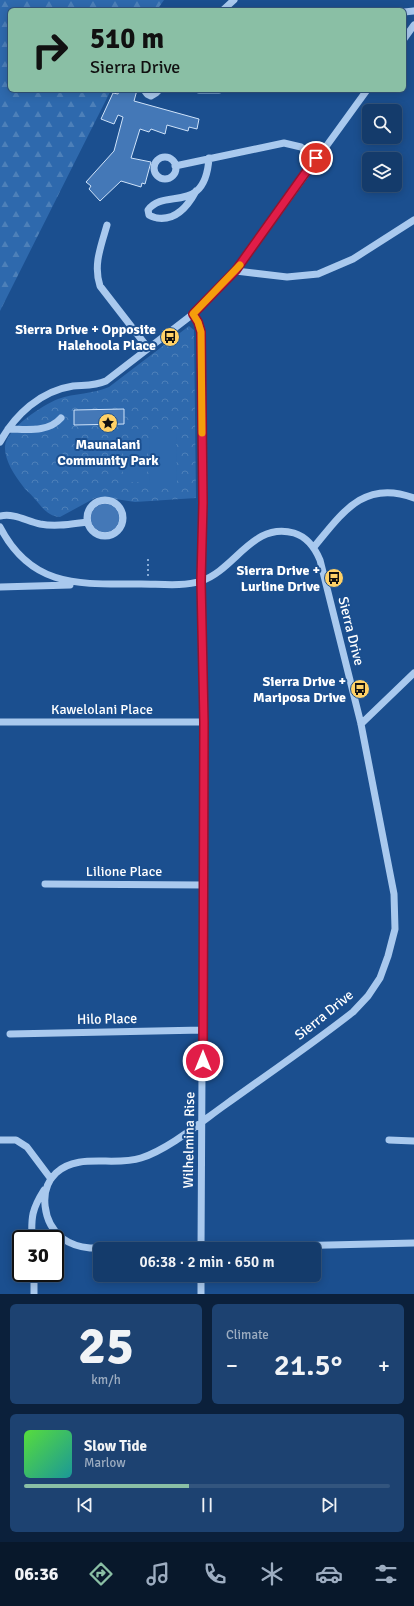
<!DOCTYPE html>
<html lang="en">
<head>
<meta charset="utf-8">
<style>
	:root { --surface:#143b6b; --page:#1d4271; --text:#f1f3f6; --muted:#9dadc1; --line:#33557e; --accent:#8abfa5 }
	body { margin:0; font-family:Signika,sans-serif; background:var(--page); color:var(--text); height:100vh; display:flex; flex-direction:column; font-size:15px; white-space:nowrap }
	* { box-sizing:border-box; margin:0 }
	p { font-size:13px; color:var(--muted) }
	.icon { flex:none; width:22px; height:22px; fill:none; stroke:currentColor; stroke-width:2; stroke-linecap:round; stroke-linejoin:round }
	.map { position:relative; height:1294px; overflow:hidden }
	.details { display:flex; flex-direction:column; gap:10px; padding:10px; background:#0b203b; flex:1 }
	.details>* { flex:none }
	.guide { position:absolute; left:8px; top:8px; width:398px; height:84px; border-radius:6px; box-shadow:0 2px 10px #0003,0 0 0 1px var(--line); background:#8abfa5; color:#111; overflow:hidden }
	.buttons { position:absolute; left:362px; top:104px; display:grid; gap:8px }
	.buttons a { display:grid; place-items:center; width:40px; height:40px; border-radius:6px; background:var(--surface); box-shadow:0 2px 10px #0003,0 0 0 1px var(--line); font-size:20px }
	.speed { position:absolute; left:12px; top:1230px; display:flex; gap:8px; font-size:20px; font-weight:700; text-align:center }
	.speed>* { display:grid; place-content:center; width:52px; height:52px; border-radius:50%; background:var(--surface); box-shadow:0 2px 10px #0003,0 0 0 1px var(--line); line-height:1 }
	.speed .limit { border:2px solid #111; border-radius:6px; background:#fff; color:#111 }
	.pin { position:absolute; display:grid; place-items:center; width:34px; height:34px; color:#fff; margin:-17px; border:2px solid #fff; border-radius:50%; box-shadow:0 1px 4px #0007 }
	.me { position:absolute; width:44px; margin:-22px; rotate:0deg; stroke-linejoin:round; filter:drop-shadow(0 0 3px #0008) }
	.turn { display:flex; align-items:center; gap:14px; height:84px; padding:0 16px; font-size:18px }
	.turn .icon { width:52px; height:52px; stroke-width:2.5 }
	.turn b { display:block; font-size:28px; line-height:34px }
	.big { font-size:30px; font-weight:600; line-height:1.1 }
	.details .card { flex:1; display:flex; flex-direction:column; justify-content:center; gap:6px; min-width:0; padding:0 14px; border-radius:6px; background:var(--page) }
	.details .dial { align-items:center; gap:0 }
	.dial b { font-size:52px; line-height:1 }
	.song { display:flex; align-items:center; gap:12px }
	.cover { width:48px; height:48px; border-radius:6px; background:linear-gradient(135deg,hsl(110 70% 55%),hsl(180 70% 35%)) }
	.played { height:4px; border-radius:2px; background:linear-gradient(90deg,var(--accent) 45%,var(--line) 45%) }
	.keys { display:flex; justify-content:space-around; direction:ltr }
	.heat { display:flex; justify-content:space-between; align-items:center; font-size:22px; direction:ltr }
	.details .tiles { flex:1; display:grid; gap:10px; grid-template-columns:1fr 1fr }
	.card:last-child { grid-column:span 2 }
	.trip { position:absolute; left:93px; top:1242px; width:228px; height:40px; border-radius:6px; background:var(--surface); box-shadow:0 2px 10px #0003,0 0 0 1px var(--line); font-weight:600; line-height:40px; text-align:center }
	.tabs { display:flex; height:64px; justify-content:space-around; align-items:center; background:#08182b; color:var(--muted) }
	.tabs .icon { width:28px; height:28px }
	.tabs .current { color:var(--accent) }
	.tabs b { font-size:18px; color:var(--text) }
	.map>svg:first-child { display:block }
</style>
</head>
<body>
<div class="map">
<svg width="414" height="1294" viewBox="0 0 414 1294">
	<defs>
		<pattern id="forest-firs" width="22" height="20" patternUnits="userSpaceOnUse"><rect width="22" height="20" fill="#2e69ad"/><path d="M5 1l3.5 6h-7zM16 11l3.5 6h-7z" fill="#4d80b9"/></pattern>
		<pattern id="park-crowns" width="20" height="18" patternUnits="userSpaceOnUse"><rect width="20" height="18" fill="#2e69ad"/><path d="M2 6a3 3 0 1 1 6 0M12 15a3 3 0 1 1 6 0" fill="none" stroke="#4d80b9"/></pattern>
	</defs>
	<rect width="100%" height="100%" fill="#1b4f8f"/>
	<!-- forest -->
	<path fill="url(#forest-firs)" d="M 0,0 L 164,0 L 157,10 L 10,10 L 10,90 L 111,90 L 0,311 Z"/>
	<!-- park -->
	<path fill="url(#park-crowns)" d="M 189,326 L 194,330 L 196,498 L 135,502 L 102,497 L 95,498 L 60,517 C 47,516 42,507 34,498 C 30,493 25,490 22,485 C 14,475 4,459 5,446 C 7,428 43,405 58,399 C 75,393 93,394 109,387 Z"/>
	<!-- pitch -->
	<path fill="#2e69ad" d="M 149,433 L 176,433 L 177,483 L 150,483 Z
		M 123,444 L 147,444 L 147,482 L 123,482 Z"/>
	<!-- building -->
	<path fill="#4478b7" stroke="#cfe3fa" d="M 119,90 L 137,90 L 134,101 L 199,119 L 197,129 L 189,127 L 188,131 L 167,125 L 165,134 L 151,129 L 149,132 L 140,129 L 131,158 L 151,162 L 145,184 L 142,183 L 141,187 L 121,181 L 100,201 L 89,189 L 91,186 L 86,182 L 114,151 L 123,117 L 118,115 L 114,124 L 101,119 L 113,93 L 118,94 Z
		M 124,409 L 124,424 L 74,425 L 74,410 Z
		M90 518a15 15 0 1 1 30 0a15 15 0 1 1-30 0Z"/>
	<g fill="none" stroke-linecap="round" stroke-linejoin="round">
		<!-- path -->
		<path stroke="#a9c9ee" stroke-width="1.5" stroke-dasharray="2 3" stroke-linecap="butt" d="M 148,559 L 148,577"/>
		<!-- minor -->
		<path stroke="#a9c9ee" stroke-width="7" d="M 223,10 L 234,0
			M 404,12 L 414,11
			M 404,39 L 414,25
			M 144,90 L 147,94 L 151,96 L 156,93 L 159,90
			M 199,90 L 219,90
			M154 168a11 11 0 1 1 22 0a11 11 0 1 1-22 0Z
			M 175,166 L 284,143 L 301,147 L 316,158
			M 196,191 C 188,206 176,221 157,218 C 154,217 152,217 149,215 L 148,210 C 165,187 205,216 209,158
			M 107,225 C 101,246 93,265 100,286 L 148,348
			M 236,271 L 287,277 L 318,274 L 353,259 L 414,220
			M 193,314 L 198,322 L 201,332 L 202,392 L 203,503 L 201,581 L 204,722 L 201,1249
			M 8,429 C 26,429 48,433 61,418
			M 0,442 C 15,415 40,391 73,386 C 85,385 95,386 106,381 L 193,314 L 236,271 L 367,90
			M87 518a18 18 0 1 1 36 0a18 18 0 1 1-36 0Z
			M 0,516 C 15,513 26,521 40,524 C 56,527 71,524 87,522
			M 0,527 C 32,589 81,584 141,584 C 160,584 183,587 201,581 C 235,570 253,521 294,533 C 307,537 315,548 320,560 L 361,724 L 394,894 L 395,929 L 388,956 L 380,978 L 368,996 L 353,1012 C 311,1045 268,1074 225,1105 C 201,1122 169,1149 141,1158 C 114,1167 78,1152 56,1173 C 38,1190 43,1223 62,1238 C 70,1244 79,1247 90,1248 L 201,1248 L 414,1243
			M 314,547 C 342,513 364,479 414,498
			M 0,587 L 70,585
			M 0,722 L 204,722
			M 361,724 L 414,673
			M 45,884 L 203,885
			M 10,1034 L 203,1030
			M 0,1140 L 16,1140 L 27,1147 L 51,1179
			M 389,1140 L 414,1141
			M 32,1239 C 31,1217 32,1209 44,1190
			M 34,1273 L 34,1294
			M 201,1275 L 201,1294"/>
	</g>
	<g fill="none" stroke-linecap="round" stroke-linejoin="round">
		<!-- route casing -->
		<g stroke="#92132f" stroke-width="10">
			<path id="route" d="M 203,1061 L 204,722 L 201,581 L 203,503 L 201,332 L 198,322 L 193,314 L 236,270 L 316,158"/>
		</g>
		<!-- route -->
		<use href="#route" stroke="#e11d48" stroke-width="7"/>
		<!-- slow -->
		<path stroke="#f59e0b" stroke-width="7" d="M 202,433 L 201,332 L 198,322 L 193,314 L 240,265"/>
	</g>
	<!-- icons -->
	<defs>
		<g id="bus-disc" transform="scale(1)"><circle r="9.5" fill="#ffd166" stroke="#1b4f8f"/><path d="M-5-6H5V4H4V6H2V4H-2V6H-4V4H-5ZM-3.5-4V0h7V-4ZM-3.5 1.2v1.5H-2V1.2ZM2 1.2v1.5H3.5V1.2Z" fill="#111"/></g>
		<g id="sight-disc" transform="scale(1)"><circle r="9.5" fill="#ffd166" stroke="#1b4f8f"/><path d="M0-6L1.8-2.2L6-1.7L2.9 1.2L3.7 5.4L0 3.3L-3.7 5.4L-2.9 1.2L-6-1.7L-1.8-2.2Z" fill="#111"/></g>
	</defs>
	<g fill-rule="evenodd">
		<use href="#bus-disc" x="170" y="337"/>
		<use href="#sight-disc" x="108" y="423"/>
		<use href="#bus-disc" x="334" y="578"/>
		<use href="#bus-disc" x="360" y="689"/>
	</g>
	<g text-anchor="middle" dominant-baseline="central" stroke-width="4" stroke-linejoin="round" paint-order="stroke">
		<!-- poi labels -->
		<g font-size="14" font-weight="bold" fill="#fff" stroke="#1b4f8f" text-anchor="end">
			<text x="156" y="329">Sierra Drive + Opposite<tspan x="156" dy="16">Halehoola Place</tspan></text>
			<text x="108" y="444" text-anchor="middle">Maunalani<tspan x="108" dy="16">Community Park</tspan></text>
			<text x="320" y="570">Sierra Drive +<tspan x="320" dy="16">Lurline Drive</tspan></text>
			<text x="346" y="681">Sierra Drive +<tspan x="346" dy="16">Mariposa Drive</tspan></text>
		</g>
		<!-- street labels -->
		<g font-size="14" fill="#fff" stroke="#1b4f8f">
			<text transform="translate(351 631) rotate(76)">Sierra Drive</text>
			<text x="102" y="709">Kawelolani Place</text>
			<text x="124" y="871">Lilione Place</text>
			<text transform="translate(324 1015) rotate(-39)">Sierra Drive</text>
			<text transform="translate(107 1019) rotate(-1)">Hilo Place</text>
			<text transform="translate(189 1140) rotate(-89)">Wilhelmina Rise</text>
		</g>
	</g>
</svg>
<div class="buttons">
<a><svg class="icon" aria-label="search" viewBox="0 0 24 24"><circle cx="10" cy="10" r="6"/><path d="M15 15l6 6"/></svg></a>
<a><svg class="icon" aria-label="layers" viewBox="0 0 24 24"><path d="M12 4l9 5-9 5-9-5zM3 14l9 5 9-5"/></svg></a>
</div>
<div class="speed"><div class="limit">30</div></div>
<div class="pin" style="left:316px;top:158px;background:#d93025"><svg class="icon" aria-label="arrive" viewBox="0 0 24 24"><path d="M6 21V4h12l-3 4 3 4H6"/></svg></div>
<svg class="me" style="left:203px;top:1061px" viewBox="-20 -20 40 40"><circle r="17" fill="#e11d48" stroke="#fff" stroke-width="3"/><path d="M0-11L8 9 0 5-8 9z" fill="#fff"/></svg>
<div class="trip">06:38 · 2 min · 650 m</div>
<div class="guide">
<div class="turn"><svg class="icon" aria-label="right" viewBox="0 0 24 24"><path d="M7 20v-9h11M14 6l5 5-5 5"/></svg><div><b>510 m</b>Sierra Drive</div></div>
</div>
</div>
<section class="details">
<div class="tiles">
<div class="card dial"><b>25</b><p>km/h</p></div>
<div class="card"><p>Climate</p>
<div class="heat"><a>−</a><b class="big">21.5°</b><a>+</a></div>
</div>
<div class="card">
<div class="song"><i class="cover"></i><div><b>Slow Tide</b><p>Marlow</p></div></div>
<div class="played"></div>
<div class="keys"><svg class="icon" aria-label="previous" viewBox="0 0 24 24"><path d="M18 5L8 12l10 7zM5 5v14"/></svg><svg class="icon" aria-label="pause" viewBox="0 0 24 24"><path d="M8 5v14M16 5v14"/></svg><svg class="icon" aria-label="next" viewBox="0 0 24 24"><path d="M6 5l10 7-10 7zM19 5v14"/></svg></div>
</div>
</div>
</section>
<nav class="tabs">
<b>06:36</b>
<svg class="icon current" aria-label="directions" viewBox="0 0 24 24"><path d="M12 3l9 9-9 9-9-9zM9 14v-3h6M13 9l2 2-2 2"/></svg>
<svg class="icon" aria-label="music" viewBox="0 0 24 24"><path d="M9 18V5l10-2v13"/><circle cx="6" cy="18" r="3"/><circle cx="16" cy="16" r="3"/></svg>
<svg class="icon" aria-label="phone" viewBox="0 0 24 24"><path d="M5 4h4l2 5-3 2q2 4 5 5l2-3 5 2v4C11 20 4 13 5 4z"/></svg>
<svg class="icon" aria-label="climate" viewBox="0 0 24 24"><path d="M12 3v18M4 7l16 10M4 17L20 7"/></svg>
<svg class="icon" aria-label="car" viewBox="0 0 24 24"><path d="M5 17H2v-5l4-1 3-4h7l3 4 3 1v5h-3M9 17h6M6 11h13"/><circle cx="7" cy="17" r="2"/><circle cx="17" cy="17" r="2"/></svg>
<svg class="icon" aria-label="filters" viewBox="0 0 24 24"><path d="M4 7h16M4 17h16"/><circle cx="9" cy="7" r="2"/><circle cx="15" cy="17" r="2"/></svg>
</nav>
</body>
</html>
